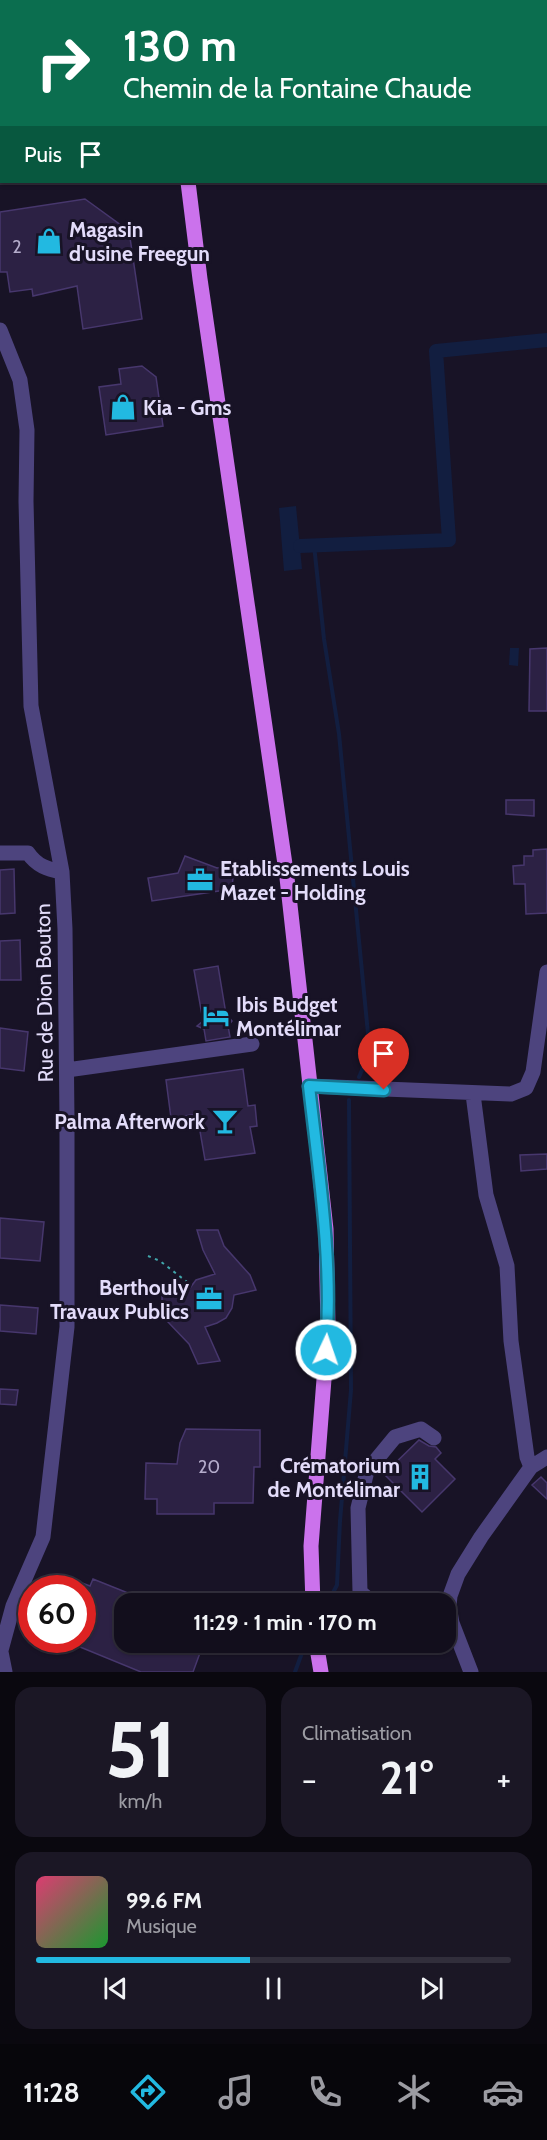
<!DOCTYPE html>
<html lang="fr">
<head>
<meta charset="utf-8">
<style>
	:root { --surface:#120e1c; --page:#1b1725; --text:#f1f3f6; --muted:#9c9ca3; --line:#312e3b; --accent:#22b9e1 }
	body { margin:0; font-family:Cabin,sans-serif; background:var(--page); color:var(--text); height:100vh; display:flex; flex-direction:column; font-size:22px; white-space:nowrap }
	* { box-sizing:border-box; margin:0 }
	p { font-size:20px; color:var(--muted) }
	.icon { flex:none; width:33px; height:33px; fill:none; stroke:currentColor; stroke-width:2; stroke-linecap:round; stroke-linejoin:round }
	.map { position:relative; height:1672px; overflow:hidden }
	.panel { display:flex; flex-direction:column; gap:15px; padding:15px; background:#0a080f; flex:1 }
	.panel>* { flex:none }
	.banner { position:absolute; left:0px; top:0px; width:548px; height:183px; box-shadow:0 2px 4px #0004,0 0 0 2px var(--line); background:#0b6e4f; color:#fff; overflow:hidden }
	.speed { position:absolute; left:18px; top:1575px; display:flex; gap:12px; font-size:30px; font-weight:700; text-align:center }
	.speed>* { display:grid; place-content:center; width:78px; height:78px; border-radius:50%; background:var(--surface); box-shadow:0 2px 4px #0004,0 0 0 2px var(--line); line-height:1 }
	.speed .limit { border:9px solid #d22; background:#fff; color:#111 }
	.pin { position:absolute; display:grid; place-items:center; width:51px; height:51px; color:#fff; margin:-62px -26px; border-radius:50% 50% 50% 0; rotate:-45deg; box-shadow:0 0 6px #0007 }
	.pin .icon { rotate:45deg }
	.me { position:absolute; width:66px; margin:-33px; rotate:3deg; stroke-linejoin:round; filter:drop-shadow(0 0 4px #0008) }
	.turn { display:flex; align-items:center; gap:21px; height:126px; padding:0 24px; font-size:27px }
	.turn .icon { width:78px; height:78px; stroke-width:2.5 }
	.turn b { display:block; font-size:42px; line-height:51px }
	.then { display:flex; align-items:center; height:57px; padding:0 24px; background:#0003; gap:12px; font-size:22px }
	.big { font-size:45px; font-weight:800; line-height:1.1 }
	.panel .tile { flex:1; display:flex; flex-direction:column; justify-content:center; gap:9px; min-width:0; padding:0 21px; border-radius:18px; background:var(--page) }
	.panel .dial { align-items:center; gap:0 }
	.dial b { font-size:78px; line-height:1 }
	.song { display:flex; align-items:center; gap:18px }
	.cover { width:72px; height:72px; border-radius:9px; background:linear-gradient(135deg,hsl(340 70% 55%),hsl(130 70% 35%)) }
	.played { height:6px; border-radius:3px; background:linear-gradient(90deg,var(--accent) 45%,var(--line) 45%) }
	.keys { display:flex; justify-content:space-around; direction:ltr }
	.heat { display:flex; justify-content:space-between; align-items:center; font-size:33px; direction:ltr }
	.panel .tiles { flex:1; display:grid; gap:15px; grid-template-columns:1fr 1fr }
	.tile:last-child { grid-column:span 2 }
	.trip { position:absolute; left:114px; top:1593px; width:342px; height:60px; border-radius:18px; background:var(--surface); box-shadow:0 2px 4px #0004,0 0 0 2px var(--line); font-weight:800; line-height:60px; text-align:center }
	.tab-bar { display:flex; height:96px; justify-content:space-around; align-items:center; background:#07060b; color:var(--muted) }
	.tab-bar .icon { width:42px; height:42px }
	.tab-bar .on { color:var(--accent) }
	.tab-bar b { font-size:27px; color:var(--text) }
	.map>svg:first-child { display:block }
</style>
</head>
<body>
<div class="map">
<svg width="547" height="1672" viewBox="0 0 547 1672">
	<rect width="100%" height="100%" fill="#181326"/>
	<!-- water -->
	<path fill="#121e40" d="M 296,506 L 302,569 L 284,571 L 279,508 Z
		M 510,648 L 519,648 L 518,666 L 509,665 Z"/>
	<g fill="none" stroke-linecap="round" stroke-linejoin="round">
		<!-- stream -->
		<path stroke="#121e40" stroke-width="4" d="M 314,545 L 324,639 L 339,734 L 369,1044 L 365,1063 L 359,1077
			M 327,1604 L 337,1585 L 340,1521 L 351,1390 L 349,1100
			M 295,1672 L 306,1642"/>
		<!-- canal -->
		<path stroke="#121e40" stroke-width="14" d="M 300,546 L 449,540 L 436,351 L 547,340"/>
	</g>
	<!-- building -->
	<path fill="#2c2144" stroke="#47376d" stroke-width="1.5" d="M 85,199 L 129,231 L 142,319 L 83,329 L 77,286 L 33,296 L 32,289 L 10,292 L 7,272 L 0,272 L 0,212 Z
		M 142,366 L 156,377 L 163,426 L 106,435 L 99,387 L 121,384 L 119,369 Z
		M 547,648 L 547,711 L 529,711 L 530,649 Z
		M 506,800 L 534,800 L 534,816 L 506,814 Z
		M 547,849 L 547,913 L 526,914 L 525,884 L 514,884 L 513,866 L 524,865 L 524,856 L 533,856 L 533,850 Z
		M 185,856 L 217,868 L 234,865 L 232,889 L 152,901 L 148,878 L 178,873 Z
		M 14,869 L 15,913 L 0,914 L 0,870 Z
		M 20,940 L 21,980 L 0,980 L 0,941 Z
		M 218,966 L 226,1014 L 232,1021 L 228,1026 L 230,1037 L 206,1041 L 204,1029 L 197,1026 L 203,1021 L 194,970 Z
		M 0,1028 L 28,1032 L 24,1071 L 0,1068 Z
		M 243,1069 L 248,1106 L 255,1105 L 257,1126 L 250,1127 L 255,1153 L 205,1160 L 197,1114 L 171,1118 L 166,1080 Z
		M 547,1154 L 547,1169 L 521,1171 L 520,1155 Z
		M 0,1218 L 44,1222 L 40,1261 L 0,1258 Z
		M 197,1230 L 218,1230 L 224,1246 L 250,1275 L 256,1290 L 234,1295 L 232,1308 L 226,1318 L 217,1323 L 205,1327 L 220,1361 L 198,1364 L 189,1344 L 166,1320 L 162,1301 L 162,1293 L 184,1296 L 196,1280 L 215,1274 L 203,1250 Z
		M 0,1305 L 38,1308 L 36,1334 L 0,1331 Z
		M 0,1389 L 18,1390 L 16,1405 L 0,1404 Z
		M 186,1429 L 260,1430 L 260,1467 L 254,1467 L 253,1503 L 214,1503 L 214,1514 L 157,1514 L 157,1499 L 145,1499 L 146,1463 L 177,1464 L 180,1443 Z
		M 419,1440 L 429,1446 L 436,1447 L 441,1453 L 435,1459 L 455,1479 L 422,1512 L 384,1474 Z
		M 541,1477 L 547,1483 L 547,1499 L 532,1485 Z
		M 66,1577 L 90,1586 L 93,1579 L 153,1603 L 124,1604 L 124,1642 L 204,1642 L 193,1672 L 141,1672 L 63,1640 L 82,1640 L 82,1588 L 62,1588 Z"/>
	<g fill="none" stroke-linecap="round" stroke-linejoin="round">
		<!-- path -->
		<path stroke="#40a5aa" stroke-width="2" stroke-dasharray="3 4.5" stroke-linecap="butt" d="M 148,1256 L 160,1261 L 191,1285"/>
		<!-- minor -->
		<path stroke="#4d447e" stroke-width="15" d="M 0,145 L 2,145
			M 0,330 L 20,380 L 27,430 L 26,501 L 31,706 L 62,872 L 65,929 L 67,1120 L 67,1327 L 43,1537 L 13,1606 L 0,1654
			M 0,853 L 28,853 C 37,866 47,869 62,872
			M 67,1070 L 252,1044
			M 309,1086 L 511,1094 L 526,1088 L 533,1072 L 547,972
			M 473,1094 L 486,1195 L 507,1266 L 511,1341 L 527,1457 L 531,1467
			M 374,1604 L 360,1592 L 358,1508 L 367,1471 L 395,1437 L 421,1429 L 434,1438
			M 1,1652 L 5,1672
			M 471,1672 L 452,1623 L 449,1606 L 450,1596 L 458,1574 L 481,1537 L 531,1467 L 547,1457"/>
		<!-- major -->
		<path stroke="#cb72ec" stroke-width="15" d="M 163,0 L 164,2
			M 188,182 L 200,279 L 287,878 L 326,1229 L 328,1328 L 311,1546 L 313,1604
			M 316,1642 L 321,1672"/>
	</g>
	<g fill="none" stroke-linecap="round" stroke-linejoin="round">
		<!-- route casing -->
		<g stroke="#167892" stroke-width="15">
			<path id="route" d="M 326,1350 C 333,1262 319,1174 309,1086 L 384,1090"/>
		</g>
		<!-- route -->
		<use href="#route" stroke="#22b9e1" stroke-width="10"/>
	</g>
	<!-- icons -->
	<defs>
		<g id="shop-bare" transform="scale(2.07)"><path d="M-5-2.5h2.3a2.7 3.5 0 0 1 5.4 0H5L5.5 6h-11ZM-1.5-2.5h3a1.5 2.3 0 0 0-3 0Z" fill="#22b9e1" stroke="#181326" stroke-width="2.5" paint-order="stroke"/></g>
		<g id="office-bare" transform="scale(2.07)"><path d="M-6-3h4V-5.5h4V-3h4V5H-6ZM-1-4.5V-3h2v-1.5ZM-6 0V1H6V0Z" fill="#22b9e1" stroke="#181326" stroke-width="2.5" paint-order="stroke"/></g>
		<g id="hotel-bare" transform="scale(2.07)"><path d="M-6-4.5h1.5V1H6V5H4.5V3h-9V5H-6ZM-4 0a1.8 1.8 0 1 1 3.6 0ZM.5 0V-2.5h3Q6-2.5 6 0Z" fill="#22b9e1" stroke="#181326" stroke-width="2.5" paint-order="stroke"/></g>
		<g id="bar-bare" transform="scale(2.07)"><path d="M-6-5H6L.8 .8V4.5H3.5V6h-7V4.5H-.8V.8Z" fill="#22b9e1" stroke="#181326" stroke-width="2.5" paint-order="stroke"/></g>
		<g id="building-bare" transform="scale(2.07)"><path d="M-4-6H4V6H1V3H-1V6H-4ZM-2.5-4.3h1.7v1.8h-1.7ZM.8-4.3h1.7v1.8H.8ZM-2.5-1h1.7V.8h-1.7ZM.8-1h1.7V.8H.8Z" fill="#22b9e1" stroke="#181326" stroke-width="2.5" paint-order="stroke"/></g>
	</defs>
	<g fill-rule="evenodd">
		<use href="#shop-bare" x="49" y="241"/>
		<use href="#shop-bare" x="123" y="407"/>
		<use href="#office-bare" x="200" y="880"/>
		<use href="#hotel-bare" x="216" y="1016"/>
		<use href="#bar-bare" x="225" y="1121"/>
		<use href="#office-bare" x="209" y="1299"/>
		<use href="#building-bare" x="420" y="1477"/>
	</g>
	<g text-anchor="middle" dominant-baseline="central" stroke-width="6" stroke-linejoin="round" paint-order="stroke">
		<!-- number labels -->
		<g font-size="18" fill="#b5adcc">
			<text x="17" y="247">2</text>
			<text x="209" y="1467">20</text>
		</g>
		<!-- poi labels -->
		<g font-size="21" font-weight="bold" fill="#e3dcfa" stroke="#181326" text-anchor="start">
			<text x="69" y="229">Magasin<tspan x="69" dy="24">d'usine Freegun</tspan></text>
			<text x="143" y="407">Kia - Gms</text>
			<text x="220" y="868">Etablissements Louis<tspan x="220" dy="24">Mazet - Holding</tspan></text>
			<text x="236" y="1004">Ibis Budget<tspan x="236" dy="24">Montélimar</tspan></text>
			<text x="205" y="1121" text-anchor="end">Palma Afterwork</text>
			<text x="189" y="1287" text-anchor="end">Berthouly<tspan x="189" dy="24">Travaux Publics</tspan></text>
			<text x="400" y="1465" text-anchor="end">Crématorium<tspan x="400" dy="24">de Montélimar</tspan></text>
		</g>
		<!-- street labels -->
		<g font-size="21" fill="#e3dcfa" stroke="#181326">
			<text transform="translate(44 993) rotate(-91)">Rue de Dion Bouton</text>
		</g>
	</g>
</svg>
<div class="speed"><div class="limit">60</div></div>
<div class="pin" style="left:384px;top:1090px;background:#d93025"><svg class="icon" aria-label="arrive" viewBox="0 0 24 24"><path d="M6 21V4h12l-3 4 3 4H6"/></svg></div>
<svg class="me" style="left:326px;top:1350px" viewBox="-20 -20 40 40"><circle r="17" fill="#22b9e1" stroke="#fff" stroke-width="3"/><path d="M0-11L8 9 0 5-8 9z" fill="#fff"/></svg>
<div class="trip">11:29 · 1 min · 170 m</div>
<div class="banner">
<div class="turn"><svg class="icon" aria-label="right" viewBox="0 0 24 24"><path d="M7 20v-9h11M14 6l5 5-5 5"/></svg><div><b>130 m</b>Chemin de la Fontaine Chaude</div></div>
<div class="then">Puis<svg class="icon" aria-label="arrive" viewBox="0 0 24 24"><path d="M6 21V4h12l-3 4 3 4H6"/></svg></div>
</div>
</div>
<section class="panel">
<div class="tiles">
<div class="tile dial"><b>51</b><p>km/h</p></div>
<div class="tile"><p>Climatisation</p>
<div class="heat"><a>−</a><b class="big">21°</b><a>+</a></div>
</div>
<div class="tile">
<div class="song"><i class="cover"></i><div><b>99.6 FM</b><p>Musique</p></div></div>
<div class="played"></div>
<div class="keys"><svg class="icon" aria-label="previous" viewBox="0 0 24 24"><path d="M18 5L8 12l10 7zM5 5v14"/></svg><svg class="icon" aria-label="pause" viewBox="0 0 24 24"><path d="M8 5v14M16 5v14"/></svg><svg class="icon" aria-label="next" viewBox="0 0 24 24"><path d="M6 5l10 7-10 7zM19 5v14"/></svg></div>
</div>
</div>
</section>
<nav class="tab-bar">
<b>11:28</b>
<svg class="icon on" aria-label="directions" viewBox="0 0 24 24"><path d="M12 3l9 9-9 9-9-9zM9 14v-3h6M13 9l2 2-2 2"/></svg>
<svg class="icon" aria-label="music" viewBox="0 0 24 24"><path d="M9 18V5l10-2v13"/><circle cx="6" cy="18" r="3"/><circle cx="16" cy="16" r="3"/></svg>
<svg class="icon" aria-label="phone" viewBox="0 0 24 24"><path d="M5 4h4l2 5-3 2q2 4 5 5l2-3 5 2v4C11 20 4 13 5 4z"/></svg>
<svg class="icon" aria-label="climate" viewBox="0 0 24 24"><path d="M12 3v18M4 7l16 10M4 17L20 7"/></svg>
<svg class="icon" aria-label="car" viewBox="0 0 24 24"><path d="M5 17H2v-5l4-1 3-4h7l3 4 3 1v5h-3M9 17h6M6 11h13"/><circle cx="7" cy="17" r="2"/><circle cx="17" cy="17" r="2"/></svg>
</nav>
</body>
</html>
